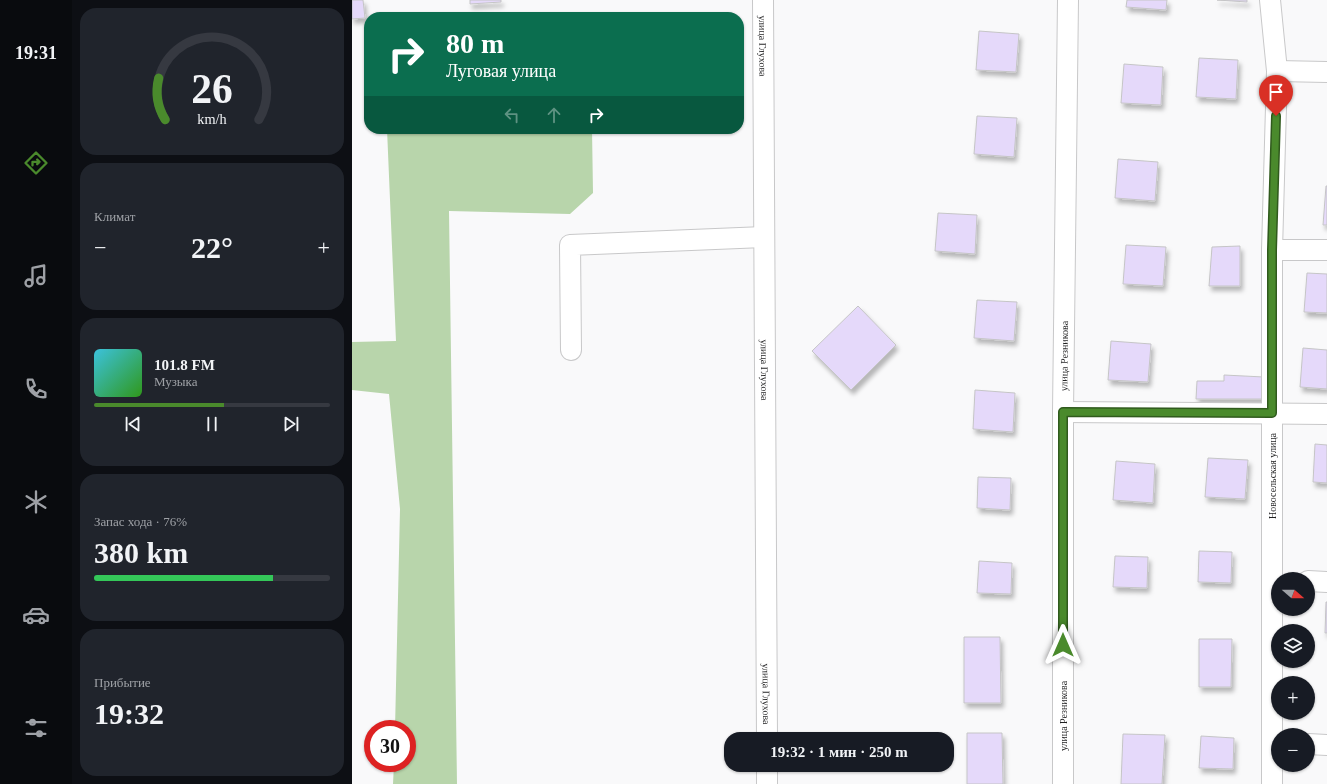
<!DOCTYPE html>
<html lang="ru">
<head>
<meta charset="utf-8">
<style>
	:root { --surface:#171b24; --page:#20242c; --text:#f1f3f6; --muted:#9ea1a6; --line:#363941; --accent:#4a8a2c }
	body { margin:0; font-family:"Times New Roman",serif; background:var(--page); color:var(--text); height:100vh; display:flex; flex-direction:column; font-size:15px; white-space:nowrap }
	* { box-sizing:border-box; margin:0 }
	p { font-size:13px; color:var(--muted) }
	.icon { flex:none; width:22px; height:22px; fill:none; stroke:currentColor; stroke-width:2; stroke-linecap:round; stroke-linejoin:round }
	.map { position:relative; flex:1; overflow:hidden }
	.panel { display:flex; flex-direction:column; gap:8px; padding:8px; background:#0d0f14; width:280px }
	.panel>* { flex:none }
	.banner { position:absolute; left:12px; top:12px; width:380px; height:122px; border-radius:16px; box-shadow:0 1px 3px #0004; background:#0b6e4f; color:#fff; overflow:hidden }
	.needle { width:26px; rotate:110deg }
	.fabs { position:absolute; left:919px; top:572px; display:grid; gap:8px }
	.fabs a { display:grid; place-items:center; width:44px; height:44px; border-radius:50%; background:var(--surface); box-shadow:0 1px 3px #0004; font-size:20px }
	.speed { position:absolute; left:12px; top:720px; display:flex; gap:8px; font-size:20px; font-weight:700; text-align:center }
	.speed>* { display:grid; place-content:center; width:52px; height:52px; border-radius:50%; background:var(--surface); box-shadow:0 1px 3px #0004; line-height:1 }
	.speed .limit { border:6px solid #d22; background:#fff; color:#111 }
	.pin { position:absolute; display:grid; place-items:center; width:34px; height:34px; color:#fff; margin:-41px -17px; border-radius:50% 50% 50% 0; rotate:-45deg; box-shadow:0 0 4px #0007 }
	.pin .icon { rotate:45deg }
	.me { position:absolute; width:44px; margin:-22px; rotate:0deg; stroke-linejoin:round; filter:drop-shadow(0 0 3px #0008) }
	.turn { display:flex; align-items:center; gap:14px; height:84px; padding:0 16px; font-size:18px }
	.turn .icon { width:52px; height:52px; stroke-width:2.5 }
	.turn b { display:block; font-size:28px; line-height:34px }
	.lanes { display:flex; align-items:center; height:38px; padding:0 16px; background:#0003; justify-content:center; gap:20px; direction:ltr }
	.lanes .off { opacity:.35 }
	.big { font-size:30px; font-weight:700; line-height:1.1 }
	.panel .card { flex:1; display:flex; flex-direction:column; justify-content:center; gap:6px; min-width:0; padding:0 14px; border-radius:16px; background:var(--page) }
	.panel .dial { align-items:center; gap:0 }
	.dial svg { height:104px; overflow:visible; fill:none; stroke:var(--line); stroke-width:7; stroke-linecap:round; text-anchor:middle }
	.dial text { fill:var(--text); stroke:none }
	.song { display:flex; align-items:center; gap:12px }
	.cover { width:48px; height:48px; border-radius:6px; background:linear-gradient(135deg,hsl(190 70% 55%),hsl(110 70% 35%)) }
	.played { height:4px; border-radius:2px; background:linear-gradient(90deg,var(--accent) 55%,var(--line) 55%) }
	.keys { display:flex; justify-content:space-around; direction:ltr }
	.heat { display:flex; justify-content:space-between; align-items:center; font-size:22px; direction:ltr }
	.charge { height:6px; border-radius:3px; background:linear-gradient(90deg,#34c759 76%,var(--line) 0) }
	.trip { position:absolute; left:372px; top:732px; width:230px; height:40px; border-radius:16px; background:var(--surface); box-shadow:0 1px 3px #0004; font-weight:700; line-height:40px; text-align:center }
	main { display:flex; flex:1; min-height:0 }
	.tab-bar { display:flex; flex-direction:column; width:72px; justify-content:space-around; align-items:center; background:#090b0e; color:var(--muted) }
	.tab-bar .icon { width:28px; height:28px }
	.tab-bar .active { color:var(--accent) }
	.tab-bar b { font-size:18px; color:var(--text) }
	.map>svg:first-child { display:block }
</style>
</head>
<body>
<main>
<nav class="tab-bar">
<b>19:31</b>
<svg class="icon active" aria-label="directions" viewBox="0 0 24 24"><path d="M12 3l9 9-9 9-9-9zM9 14v-3h6M13 9l2 2-2 2"/></svg>
<svg class="icon" aria-label="music" viewBox="0 0 24 24"><path d="M9 18V5l10-2v13"/><circle cx="6" cy="18" r="3"/><circle cx="16" cy="16" r="3"/></svg>
<svg class="icon" aria-label="phone" viewBox="0 0 24 24"><path d="M5 4h4l2 5-3 2q2 4 5 5l2-3 5 2v4C11 20 4 13 5 4z"/></svg>
<svg class="icon" aria-label="climate" viewBox="0 0 24 24"><path d="M12 3v18M4 7l16 10M4 17L20 7"/></svg>
<svg class="icon" aria-label="car" viewBox="0 0 24 24"><path d="M5 17H2v-5l4-1 3-4h7l3 4 3 1v5h-3M9 17h6M6 11h13"/><circle cx="7" cy="17" r="2"/><circle cx="17" cy="17" r="2"/></svg>
<svg class="icon" aria-label="filters" viewBox="0 0 24 24"><path d="M4 7h16M4 17h16"/><circle cx="9" cy="7" r="2"/><circle cx="15" cy="17" r="2"/></svg>
</nav>
<section class="panel">
<div class="card dial"><svg viewBox="0 0 100 80">
<path d="M14 69A42 42 0 1 1 86 69"/>
<path d="M14 69A42 42 0 0 1 9 37" stroke="#4a8a2c"/>
<text x="50" y="56" font-size="32" font-weight="700">26</text>
<text x="50" y="72" font-size="11">km/h</text>
</svg></div>
<div class="card"><p>Климат</p>
<div class="heat"><a>−</a><b class="big">22°</b><a>+</a></div>
</div>
<div class="card">
<div class="song"><i class="cover"></i><div><b>101.8 FM</b><p>Музыка</p></div></div>
<div class="played"></div>
<div class="keys"><svg class="icon" aria-label="previous" viewBox="0 0 24 24"><path d="M18 5L8 12l10 7zM5 5v14"/></svg><svg class="icon" aria-label="pause" viewBox="0 0 24 24"><path d="M8 5v14M16 5v14"/></svg><svg class="icon" aria-label="next" viewBox="0 0 24 24"><path d="M6 5l10 7-10 7zM19 5v14"/></svg></div>
</div>
<div class="card"><p>Запас хода · 76%</p><b class="big">380 km</b><div class="charge"></div></div>
<div class="card"><p>Прибытие</p><b class="big">19:32</b></div>
</section>
<div class="map">
<svg width="975" height="784" viewBox="0 0 975 784">
	<defs>
		<filter id="shadow"><feDropShadow dx="2.5" dy="4.5" stdDeviation="2" flood-color="#0004"/></filter>
	</defs>
	<rect width="100%" height="100%" fill="#f9f9fa"/>
	<!-- green -->
	<path fill="#b8d5ab" d="M 35,129 L 240,129 L 241,193 L 218,214 L 97,211 L 105,784 L 41,784 L 42,763 L 55,763 L 55,729 L 43,729 L 48,509 L 37,394 L 0,390 L 0,342 L 44,341 Z"/>
	<!-- building -->
	<path fill="#e5d9fa" stroke="#c5c5c6" filter="url(#shadow)" d="M 0,0 L 11,0 L 13,18 L 0,19 Z
		M 118,0 L 149,0 L 149,2 L 118,4 Z
		M 775,0 L 815,0 L 814,10 L 774,7 Z
		M 865,0 L 895,0 L 895,2 Z
		M 627,31 L 667,34 L 664,72 L 624,70 Z
		M 847,58 L 886,60 L 884,99 L 844,97 Z
		M 772,64 L 811,67 L 809,105 L 769,103 Z
		M 625,116 L 665,118 L 662,157 L 622,154 Z
		M 766,159 L 806,162 L 803,201 L 763,198 Z
		M 974,186 L 975,186 L 975,225 L 971,225 Z
		M 586,213 L 625,215 L 623,254 L 583,251 Z
		M 774,245 L 814,247 L 811,286 L 771,284 Z
		M 888,246 L 888,286 L 857,286 L 860,247 Z
		M 955,273 L 975,274 L 975,313 L 952,312 Z
		M 625,300 L 665,302 L 662,341 L 622,338 Z
		M 506,306 L 544,345 L 499,390 L 460,351 Z
		M 759,341 L 799,344 L 796,382 L 756,380 Z
		M 951,348 L 975,350 L 975,389 L 948,387 Z
		M 872,375 L 912,377 L 911,399 L 844,399 L 845,381 L 872,381 Z
		M 623,390 L 663,393 L 661,432 L 621,429 Z
		M 963,444 L 975,445 L 975,483 L 961,482 Z
		M 856,458 L 896,460 L 893,499 L 853,497 Z
		M 764,461 L 803,464 L 801,503 L 761,500 Z
		M 626,477 L 659,478 L 658,510 L 625,508 Z
		M 847,551 L 880,552 L 879,583 L 846,582 Z
		M 763,556 L 796,557 L 795,588 L 761,587 Z
		M 627,561 L 660,563 L 659,594 L 625,593 Z
		M 974,602 L 975,602 L 975,633 L 973,633 Z
		M 612,637 L 648,637 L 649,703 L 612,703 Z
		M 847,639 L 880,639 L 879,687 L 847,687 Z
		M 615,733 L 650,733 L 651,784 L 615,784 Z
		M 771,734 L 813,735 L 810,784 L 769,784 Z
		M 849,736 L 882,738 L 881,769 L 847,768 Z"/>
	<g fill="none" stroke-linecap="round" stroke-linejoin="round">
		<!-- minor casing -->
		<g stroke="#c8c8c9" stroke-width="22">
			<g id="minor">
				<path id="s1" d="M 411,0 L 415,739"/>
				<path d="M 918,0 L 925,71 L 920,250 L 920,784"/>
				<path d="M 925,71 L 975,72"/>
				<path d="M 920,250 L 975,250"/>
				<path d="M 219,350 L 218,245 L 412,237"/>
				<path d="M 711,412 L 975,414"/>
				<path d="M 956,581 L 975,582"/>
				<path d="M 956,744 L 975,745"/>
				<path d="M 415,765 L 415,784"/>
				<path id="s2" d="M 711,784 L 711,412 L 716,0"/>
			</g>
		</g>
		<!-- minor -->
		<use href="#minor" stroke="#fff" stroke-width="20"/>
	</g>
	<g fill="none" stroke-linecap="round" stroke-linejoin="round">
		<!-- route casing -->
		<g stroke="#305a1d" stroke-width="10">
			<path id="route" d="M 711,645 L 711,412 L 920,413 L 920,250 L 924,116"/>
		</g>
		<!-- route -->
		<use href="#route" stroke="#4a8a2c" stroke-width="7"/>
	</g>
	<g text-anchor="middle" dominant-baseline="central" stroke-width="4" stroke-linejoin="round" paint-order="stroke">
		<!-- street labels -->
		<g font-size="10" fill="#1f1f20" stroke="#fff">
			<text stroke="none"><textPath href="#s1" startOffset="46">улица Глухова</textPath></text>
			<text stroke="none"><textPath href="#s2" startOffset="428">улица Резникова</textPath></text>
			<text stroke="none"><textPath href="#s1" startOffset="370">улица Глухова</textPath></text>
			<text transform="translate(920 476) rotate(-90)">Новосельская улица</text>
			<text stroke="none"><textPath href="#s1" startOffset="694">улица Глухова</textPath></text>
			<text transform="translate(711 716) rotate(-90)">улица Резникова</text>
		</g>
	</g>
</svg>
<div class="fabs">
<a><svg class="needle" viewBox="-14 -14 28 28"><path d="M0-13l5 13h-10z" fill="#e53935"/><path d="M0 13l5-13h-10z" fill="#9ea1a6"/></svg></a>
<a><svg class="icon" aria-label="layers" viewBox="0 0 24 24"><path d="M12 4l9 5-9 5-9-5zM3 14l9 5 9-5"/></svg></a>
<a>+</a>
<a>−</a>
</div>
<div class="speed"><div class="limit">30</div></div>
<div class="pin" style="left:924px;top:116px;background:#d93025"><svg class="icon" aria-label="arrive" viewBox="0 0 24 24"><path d="M6 21V4h12l-3 4 3 4H6"/></svg></div>
<svg class="me" style="left:711px;top:645px" viewBox="-20 -20 40 40"><path d="M0-17L14 15 0 8-14 15z" fill="#4a8a2c" stroke="#fff" stroke-width="4"/></svg>
<div class="trip">19:32 · 1 мин · 250 m</div>
<div class="banner">
<div class="turn"><svg class="icon" aria-label="right" viewBox="0 0 24 24"><path d="M7 20v-9h11M14 6l5 5-5 5"/></svg><div><b>80 m</b>Луговая улица</div></div>
<div class="lanes"><svg class="icon off" aria-label="left" viewBox="0 0 24 24"><path d="M17 20v-9H6M10 6l-5 5 5 5"/></svg><svg class="icon off" aria-label="ahead" viewBox="0 0 24 24"><path d="M12 20V5M6 11l6-6 6 6"/></svg><svg class="icon" aria-label="right" viewBox="0 0 24 24"><path d="M7 20v-9h11M14 6l5 5-5 5"/></svg></div>
</div>
</div>
</main>
</body>
</html>
